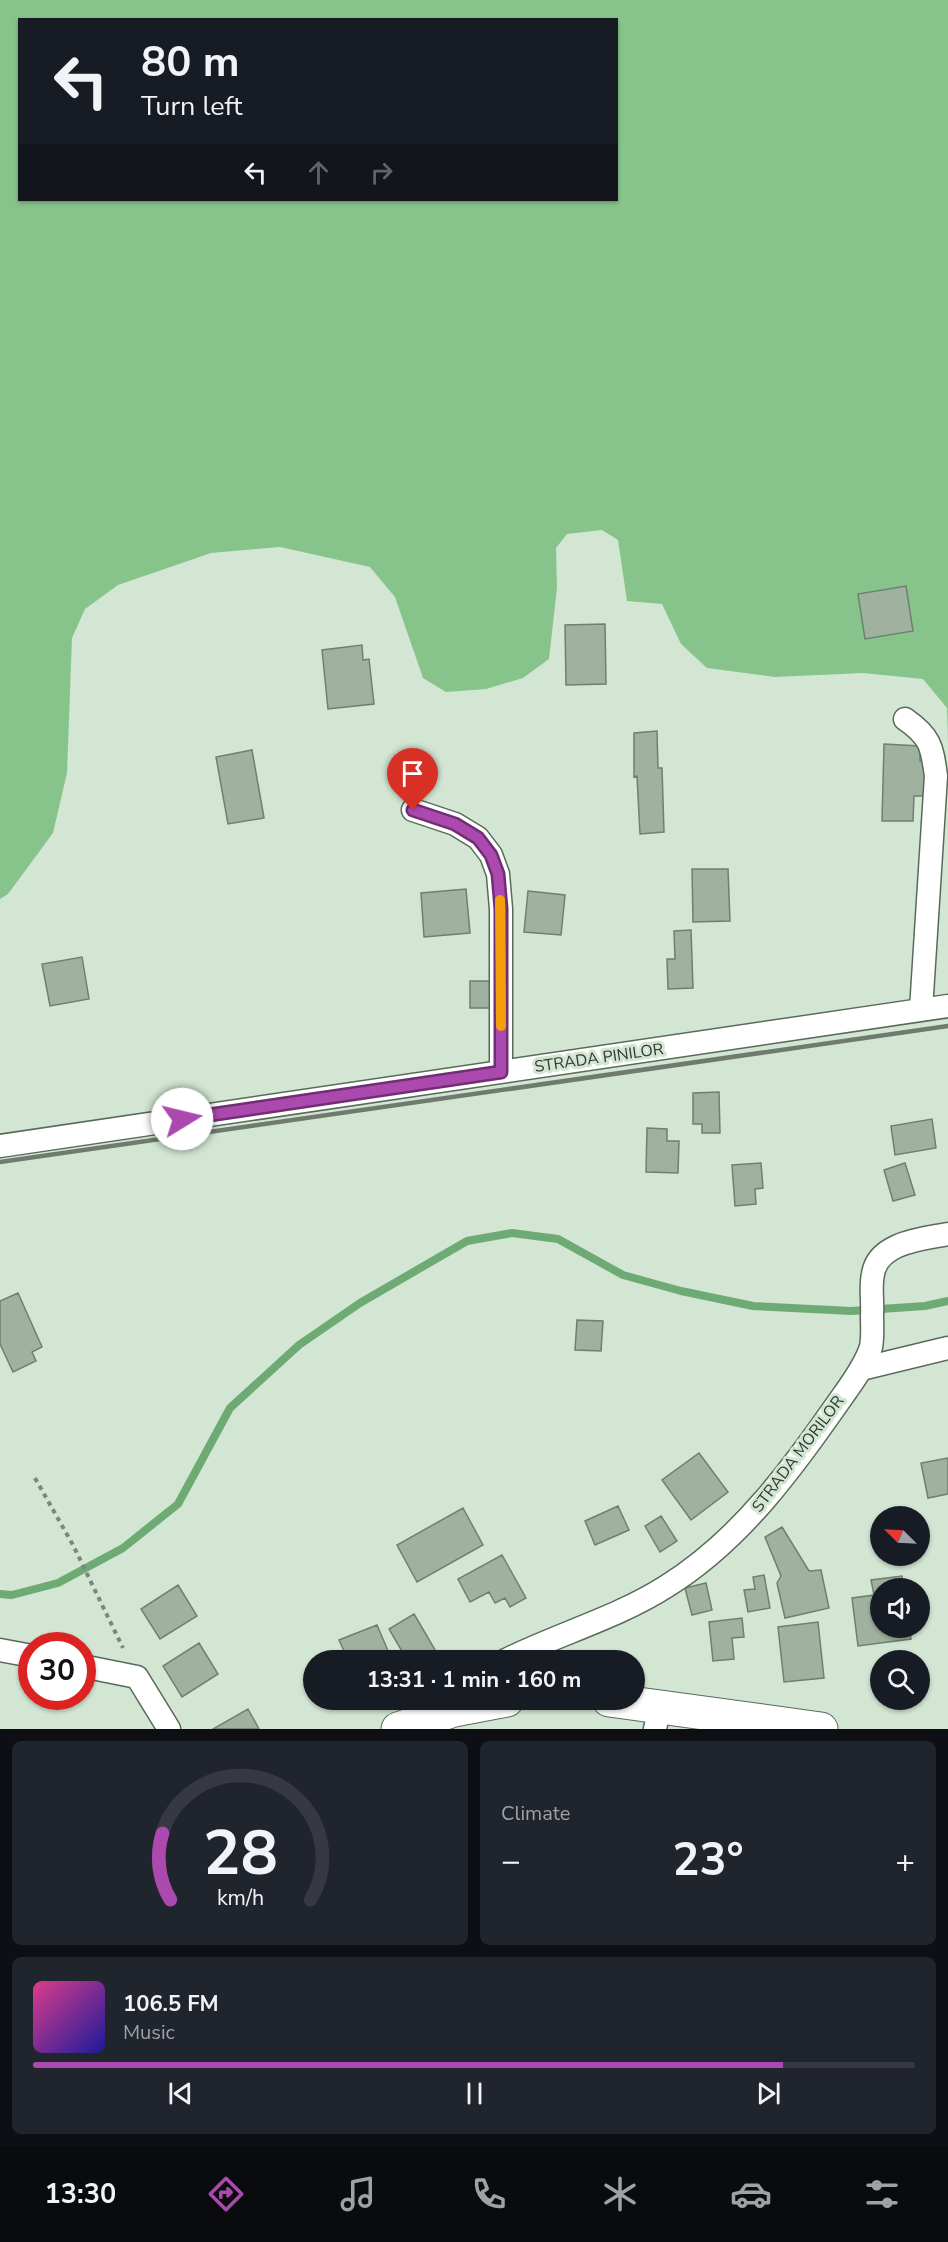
<!DOCTYPE html>
<html lang="en">
<head>
<meta charset="utf-8">
<style>
	:root { --surface:#171b24; --page:#20242c; --text:#f1f3f6; --muted:#9ea1a6; --line:#363941; --accent:#ac49af }
	body { margin:0; font-family:"Nunito Sans",sans-serif; background:var(--page); color:var(--text); height:100vh; display:flex; flex-direction:column; font-size:22px; white-space:nowrap }
	* { box-sizing:border-box; margin:0 }
	p { font-size:20px; color:var(--muted) }
	.icon { flex:none; width:33px; height:33px; fill:none; stroke:currentColor; stroke-width:2; stroke-linecap:round; stroke-linejoin:round }
	.map { position:relative; height:1729px; overflow:hidden }
	.panel { display:flex; flex-direction:column; gap:12px; padding:12px; background:#0d0f14; flex:1 }
	.panel>* { flex:none }
	.banner { position:absolute; left:18px; top:18px; width:600px; height:183px; border-radius:0px; box-shadow:0 2px 4px #0004; background:#171b24; color:var(--text); overflow:hidden }
	.needle { width:39px; rotate:294deg }
	.tools { position:absolute; left:870px; top:1506px; display:grid; gap:12px }
	.tools a { display:grid; place-items:center; width:60px; height:60px; border-radius:50%; background:var(--surface); box-shadow:0 2px 4px #0004; font-size:30px }
	.speed { position:absolute; left:18px; top:1632px; display:flex; gap:12px; font-size:30px; font-weight:700; text-align:center }
	.speed>* { display:grid; place-content:center; width:78px; height:78px; border-radius:50%; background:var(--surface); box-shadow:0 2px 4px #0004; line-height:1 }
	.speed .limit { border:9px solid #d22; background:#fff; color:#111 }
	.pin { position:absolute; display:grid; place-items:center; width:51px; height:51px; color:#fff; margin:-62px -26px; border-radius:50% 50% 50% 0; rotate:-45deg; box-shadow:0 0 6px #0007 }
	.pin .icon { rotate:45deg }
	.me { position:absolute; width:66px; margin:-33px; rotate:81deg; stroke-linejoin:round; filter:drop-shadow(0 0 4px #0008) }
	.turn { display:flex; align-items:center; gap:21px; height:126px; padding:0 24px; font-size:27px }
	.turn .icon { width:78px; height:78px; stroke-width:2.5 }
	.turn b { display:block; font-size:42px; line-height:51px }
	.lanes { display:flex; align-items:center; height:57px; padding:0 24px; background:#0003; justify-content:center; gap:30px; direction:ltr }
	.lanes .off { opacity:.35 }
	.big { font-size:45px; font-weight:700; line-height:1.1 }
	.panel .card { flex:1; display:flex; flex-direction:column; justify-content:center; gap:9px; min-width:0; padding:0 21px; border-radius:9px; background:var(--page) }
	.panel .dial { align-items:center; gap:0 }
	.dial svg { height:156px; overflow:visible; fill:none; stroke:var(--line); stroke-width:7; stroke-linecap:round; text-anchor:middle }
	.dial text { fill:var(--text); stroke:none }
	.song { display:flex; align-items:center; gap:18px }
	.cover { width:72px; height:72px; border-radius:9px; background:linear-gradient(135deg,hsl(330 70% 55%),hsl(240 70% 35%)) }
	.played { height:6px; border-radius:3px; background:linear-gradient(90deg,var(--accent) 85%,var(--line) 85%) }
	.keys { display:flex; justify-content:space-around; direction:ltr }
	.heat { display:flex; justify-content:space-between; align-items:center; font-size:33px; direction:ltr }
	.panel .tiles { flex:1; display:grid; gap:12px; grid-template-columns:1fr 1fr }
	.card:last-child { grid-column:span 2 }
	.trip { position:absolute; left:303px; top:1650px; width:342px; height:60px; border-radius:30px; background:var(--surface); box-shadow:0 2px 4px #0004; font-weight:700; line-height:60px; text-align:center }
	.dock { display:flex; height:96px; justify-content:space-around; align-items:center; background:#090b0e; color:var(--muted) }
	.dock .icon { width:42px; height:42px }
	.dock .on { color:var(--accent) }
	.dock b { font-size:27px; color:var(--text) }
	.map>svg:first-child { display:block }
</style>
</head>
<body>
<div class="map">
<svg width="948" height="1729" viewBox="0 0 948 1729">
	<rect width="100%" height="100%" fill="#d2e6d3"/>
	<!-- forest -->
	<path fill="#87c48c" fill-rule="evenodd" d="M 0,0 L 948,0 L 948,744 L 947,708 L 923,679 L 863,673 L 775,677 L 707,668 L 681,644 L 662,604 L 627,601 L 618,540 L 602,530 L 567,534 L 556,548 L 557,588 L 549,659 L 523,678 L 486,689 L 446,692 L 423,678 L 395,597 L 370,567 L 280,547 L 211,553 L 118,585 L 85,609 L 72,638 L 67,773 L 53,833 L 8,894 L 0,899 ZM 20,20 L 616,20 L 616,200 L 20,200 Z"/>
	<g fill="none" stroke-linecap="round" stroke-linejoin="round">
		<!-- stream -->
		<path stroke="#6eaa73" stroke-width="8" d="M 0,1594 L 12,1595 L 58,1583 L 123,1548 L 178,1504 L 230,1408 L 299,1345 L 360,1303 L 467,1241 L 512,1233 L 558,1239 L 623,1275 L 681,1291 L 753,1306 L 851,1311 L 925,1306 L 948,1301"/>
	</g>
	<!-- building -->
	<path fill="#9fb19f" stroke="#6e806f" stroke-width="1.5" d="M 906,586 L 913,631 L 865,639 L 858,594 Z
		M 605,624 L 606,684 L 566,685 L 565,625 Z
		M 362,645 L 363,660 L 369,659 L 374,704 L 328,709 L 322,650 Z
		M 657,731 L 658,768 L 662,768 L 664,832 L 640,834 L 637,776 L 634,777 L 634,733 Z
		M 884,744 L 920,746 L 920,761 L 929,761 L 927,796 L 914,796 L 913,821 L 882,821 Z
		M 252,750 L 264,818 L 228,824 L 216,757 Z
		M 692,869 L 728,869 L 730,921 L 693,922 Z
		M 466,889 L 470,933 L 424,937 L 421,893 Z
		M 528,891 L 565,895 L 561,935 L 524,932 Z
		M 691,930 L 693,988 L 668,989 L 667,959 L 675,959 L 674,931 Z
		M 82,957 L 89,999 L 50,1006 L 42,964 Z
		M 470,981 L 490,981 L 490,1008 L 470,1008 Z
		M 719,1092 L 720,1133 L 702,1133 L 702,1124 L 693,1124 L 693,1093 Z
		M 932,1119 L 936,1148 L 895,1155 L 891,1126 Z
		M 647,1128 L 667,1129 L 667,1141 L 679,1141 L 678,1173 L 646,1172 Z
		M 761,1163 L 763,1188 L 755,1189 L 756,1204 L 735,1206 L 732,1165 Z
		M 905,1163 L 915,1195 L 893,1201 L 884,1170 Z
		M 18,1293 L 42,1347 L 32,1352 L 36,1361 L 13,1372 L 0,1344 L 0,1301 Z
		M 577,1320 L 603,1321 L 601,1351 L 575,1350 Z
		M 699,1453 L 728,1492 L 691,1520 L 662,1480 Z
		M 948,1458 L 948,1494 L 928,1498 L 921,1463 Z
		M 618,1506 L 629,1530 L 595,1545 L 585,1521 Z
		M 463,1508 L 483,1545 L 417,1582 L 397,1545 Z
		M 661,1516 L 677,1541 L 660,1552 L 645,1526 Z
		M 782,1527 L 809,1571 L 821,1570 L 829,1608 L 785,1618 L 777,1583 L 781,1576 L 765,1537 Z
		M 502,1555 L 526,1598 L 510,1607 L 505,1598 L 495,1603 L 489,1592 L 470,1602 L 458,1579 Z
		M 764,1575 L 770,1608 L 748,1612 L 744,1590 L 755,1589 L 753,1577 Z
		M 902,1576 L 904,1588 L 880,1588 L 880,1628 L 909,1628 L 911,1639 L 858,1646 L 852,1598 L 874,1595 L 871,1580 Z
		M 706,1583 L 712,1610 L 692,1615 L 685,1588 Z
		M 178,1585 L 197,1616 L 160,1639 L 141,1609 Z
		M 414,1614 L 441,1660 L 407,1660 L 389,1629 Z
		M 742,1618 L 744,1637 L 732,1638 L 734,1659 L 713,1661 L 709,1622 Z
		M 818,1622 L 824,1678 L 784,1682 L 778,1627 Z
		M 377,1625 L 392,1660 L 348,1660 L 339,1640 Z
		M 199,1643 L 218,1674 L 182,1697 L 163,1666 Z
		M 248,1709 L 259,1729 L 213,1729 Z"/>
	<g fill="none" stroke-linecap="round" stroke-linejoin="round">
		<!-- minor casing -->
		<g stroke="#596a5a" stroke-width="25">
			<path id="minor" d="M 905,719 C 931,737 932,747 936,776 L 921,1010
				M 413,810 L 455,824 L 478,838 L 491,855 L 498,874 L 501,909 L 501,1072
				M 0,1146 L 948,1006
				M 861,1369 L 948,1348
				M 0,1650 L 32,1656
				M 506,1660 C 558,1634 617,1618 667,1586 C 744,1538 795,1464 847,1390 C 856,1377 866,1363 871,1347 C 873,1337 872,1325 872,1315 C 873,1302 870,1287 873,1274 C 878,1242 923,1239 948,1234
				M 82,1666 L 137,1677 L 169,1729
				M 655,1729 L 660,1705"/>
		</g>
		<!-- secondary casing -->
		<g stroke="#596a5a" stroke-width="35">
			<path id="secondary" d="M 609,1700 L 821,1729
				M 398,1729 L 454,1710 L 507,1700"/>
		</g>
		<!-- path -->
		<path stroke="#7b887b" stroke-width="4" stroke-dasharray="4.5 4.5" stroke-linecap="butt" d="M 35,1478 L 73,1545 L 123,1648"/>
		<!-- minor -->
		<use href="#minor" stroke="#fff" stroke-width="22"/>
		<!-- secondary -->
		<use href="#secondary" stroke="#fff" stroke-width="33"/>
		<!-- rail -->
		<path stroke="#6f7b6f" stroke-width="4.5" d="M 0,1162 L 948,1026"/>
	</g>
	<g fill="none" stroke-linecap="round" stroke-linejoin="round">
		<!-- route casing -->
		<g stroke="#702f72" stroke-width="15">
			<path id="route" d="M 182,1119 L 501,1072 L 501,909 L 498,874 L 491,855 L 478,838 L 455,824 L 413,810"/>
		</g>
		<!-- route -->
		<use href="#route" stroke="#ac49af" stroke-width="10"/>
		<!-- slow -->
		<path stroke="#f59e0b" stroke-width="10" d="M 500,900 L 501,1026"/>
	</g>
	<g text-anchor="middle" dominant-baseline="central" stroke-width="6" stroke-linejoin="round" paint-order="stroke">
		<!-- street labels -->
		<g font-size="16" fill="#303830" stroke="#d2e6d3">
			<text transform="translate(599 1058) rotate(-8)">STRADA PINILOR</text>
			<text transform="translate(798 1454) rotate(-53)">STRADA MORILOR</text>
		</g>
	</g>
</svg>
<div class="tools">
<a><svg class="needle" viewBox="-14 -14 28 28"><path d="M0-13l5 13h-10z" fill="#e53935"/><path d="M0 13l5-13h-10z" fill="#9ea1a6"/></svg></a>
<a><svg class="icon" aria-label="sound" viewBox="0 0 24 24"><path d="M4 9h4l5-4v14l-5-4H4zM17 9q2 3 0 6"/></svg></a>
<a><svg class="icon" aria-label="search" viewBox="0 0 24 24"><circle cx="10" cy="10" r="6"/><path d="M15 15l6 6"/></svg></a>
</div>
<div class="speed"><div class="limit">30</div></div>
<div class="pin" style="left:413px;top:810px;background:#d93025"><svg class="icon" aria-label="arrive" viewBox="0 0 24 24"><path d="M6 21V4h12l-3 4 3 4H6"/></svg></div>
<svg class="me" style="left:182px;top:1119px" viewBox="-20 -20 40 40"><circle r="19" fill="#fff"/><path d="M0-13L10 11 0 6-10 11z" fill="#ac49af"/></svg>
<div class="trip">13:31 · 1 min · 160 m</div>
<div class="banner">
<div class="turn"><svg class="icon" aria-label="left" viewBox="0 0 24 24"><path d="M17 20v-9H6M10 6l-5 5 5 5"/></svg><div><b>80 m</b>Turn left</div></div>
<div class="lanes"><svg class="icon" aria-label="left" viewBox="0 0 24 24"><path d="M17 20v-9H6M10 6l-5 5 5 5"/></svg><svg class="icon off" aria-label="ahead" viewBox="0 0 24 24"><path d="M12 20V5M6 11l6-6 6 6"/></svg><svg class="icon off" aria-label="right" viewBox="0 0 24 24"><path d="M7 20v-9h11M14 6l5 5-5 5"/></svg></div>
</div>
</div>
<section class="panel">
<div class="tiles">
<div class="card dial"><svg viewBox="0 0 100 80">
<path d="M14 69A42 42 0 1 1 86 69"/>
<path d="M14 69A42 42 0 0 1 10 35" stroke="#ac49af"/>
<text x="50" y="56" font-size="32" font-weight="700">28</text>
<text x="50" y="72" font-size="11">km/h</text>
</svg></div>
<div class="card"><p>Climate</p>
<div class="heat"><a>−</a><b class="big">23°</b><a>+</a></div>
</div>
<div class="card">
<div class="song"><i class="cover"></i><div><b>106.5 FM</b><p>Music</p></div></div>
<div class="played"></div>
<div class="keys"><svg class="icon" aria-label="previous" viewBox="0 0 24 24"><path d="M18 5L8 12l10 7zM5 5v14"/></svg><svg class="icon" aria-label="pause" viewBox="0 0 24 24"><path d="M8 5v14M16 5v14"/></svg><svg class="icon" aria-label="next" viewBox="0 0 24 24"><path d="M6 5l10 7-10 7zM19 5v14"/></svg></div>
</div>
</div>
</section>
<nav class="dock">
<b>13:30</b>
<svg class="icon on" aria-label="directions" viewBox="0 0 24 24"><path d="M12 3l9 9-9 9-9-9zM9 14v-3h6M13 9l2 2-2 2"/></svg>
<svg class="icon" aria-label="music" viewBox="0 0 24 24"><path d="M9 18V5l10-2v13"/><circle cx="6" cy="18" r="3"/><circle cx="16" cy="16" r="3"/></svg>
<svg class="icon" aria-label="phone" viewBox="0 0 24 24"><path d="M5 4h4l2 5-3 2q2 4 5 5l2-3 5 2v4C11 20 4 13 5 4z"/></svg>
<svg class="icon" aria-label="climate" viewBox="0 0 24 24"><path d="M12 3v18M4 7l16 10M4 17L20 7"/></svg>
<svg class="icon" aria-label="car" viewBox="0 0 24 24"><path d="M5 17H2v-5l4-1 3-4h7l3 4 3 1v5h-3M9 17h6M6 11h13"/><circle cx="7" cy="17" r="2"/><circle cx="17" cy="17" r="2"/></svg>
<svg class="icon" aria-label="filters" viewBox="0 0 24 24"><path d="M4 7h16M4 17h16"/><circle cx="9" cy="7" r="2"/><circle cx="15" cy="17" r="2"/></svg>
</nav>
</body>
</html>
